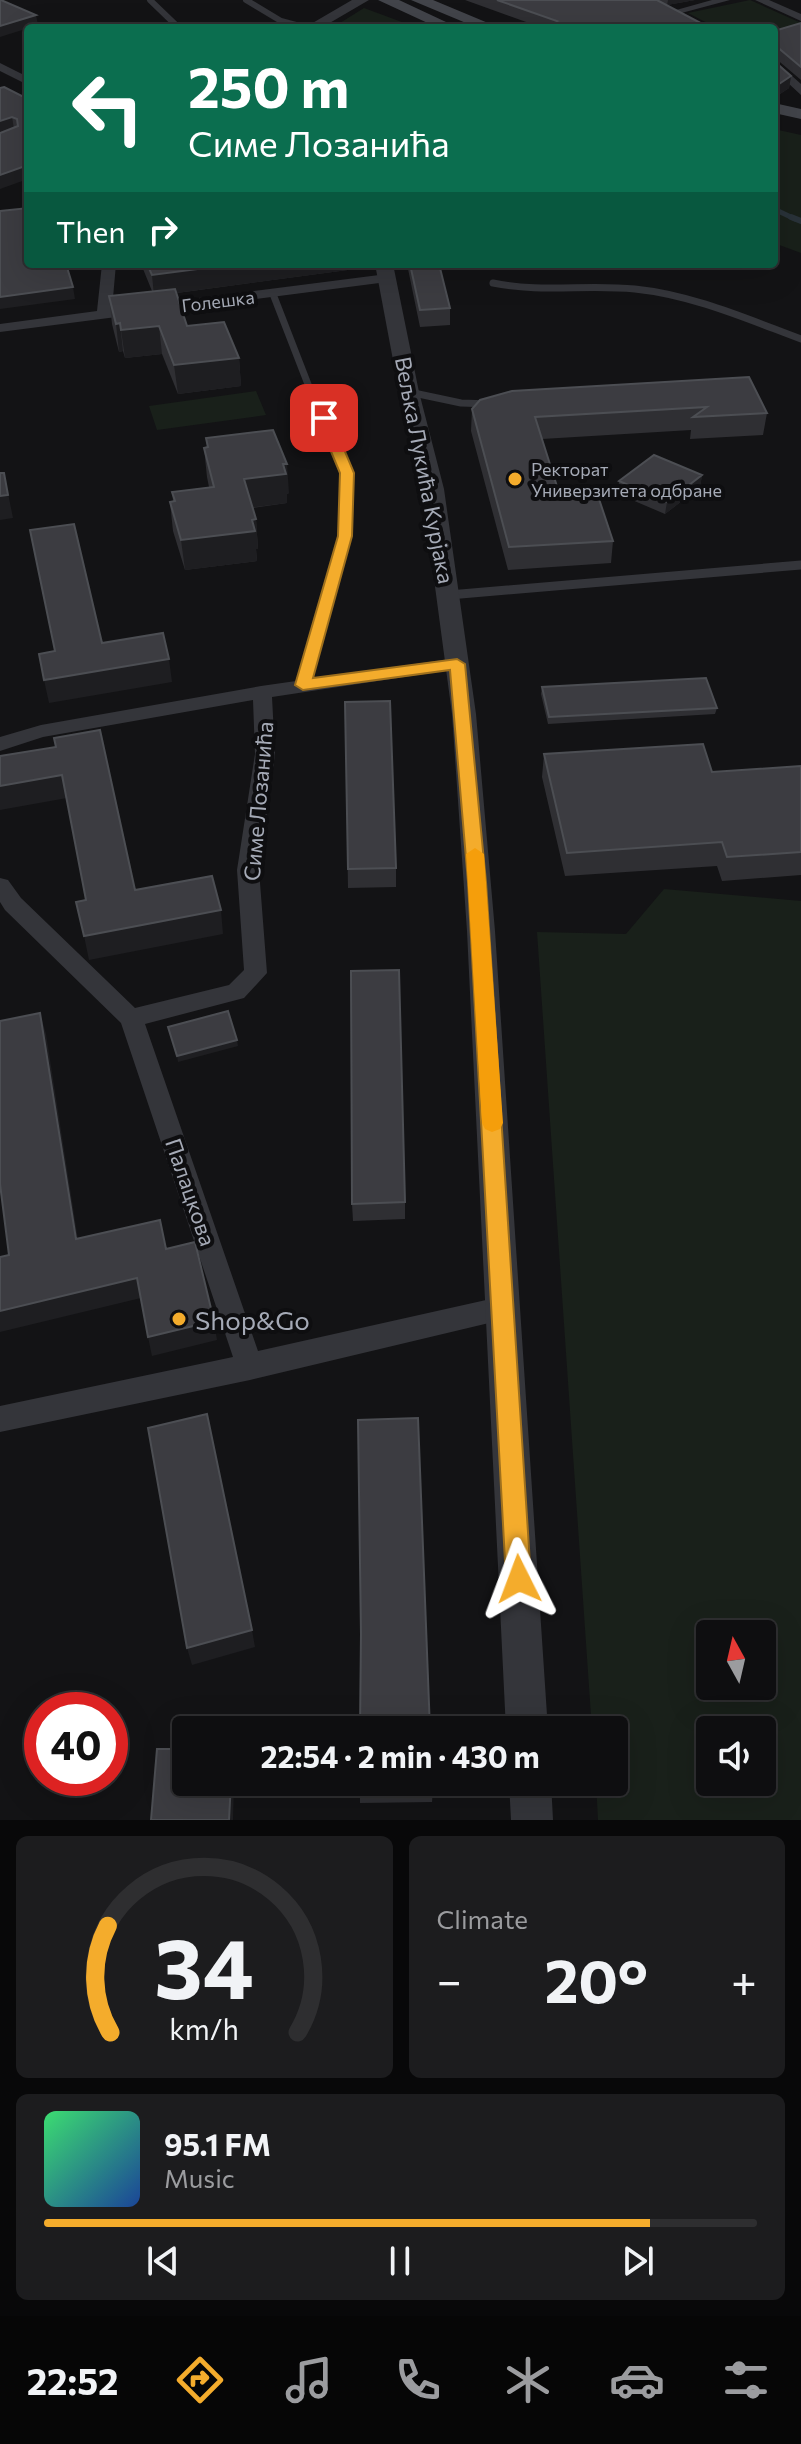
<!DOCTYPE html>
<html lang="en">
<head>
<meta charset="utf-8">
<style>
	:root { --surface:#0e0e10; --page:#1c1c1e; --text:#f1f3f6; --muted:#9b9c9f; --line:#2e2e30; --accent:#f4ac2c }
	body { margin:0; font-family:Commissioner,sans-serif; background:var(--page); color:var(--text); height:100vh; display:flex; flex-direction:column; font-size:30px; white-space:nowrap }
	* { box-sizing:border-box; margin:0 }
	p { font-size:26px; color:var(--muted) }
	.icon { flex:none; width:44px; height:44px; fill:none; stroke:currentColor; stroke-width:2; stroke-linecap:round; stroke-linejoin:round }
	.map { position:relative; height:1820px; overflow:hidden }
	.details { display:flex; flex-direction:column; gap:16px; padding:16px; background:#080809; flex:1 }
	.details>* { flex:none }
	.top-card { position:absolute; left:24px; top:24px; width:754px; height:244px; border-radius:8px; box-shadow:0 8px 32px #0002,0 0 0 2px var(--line); background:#0b6e4f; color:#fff; overflow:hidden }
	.needle { width:52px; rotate:352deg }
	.controls { position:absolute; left:696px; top:1620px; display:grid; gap:16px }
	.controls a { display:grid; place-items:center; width:80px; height:80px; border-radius:8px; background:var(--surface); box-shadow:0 8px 32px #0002,0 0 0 2px var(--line); font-size:40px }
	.speed { position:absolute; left:24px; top:1692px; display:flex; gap:16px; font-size:40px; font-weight:700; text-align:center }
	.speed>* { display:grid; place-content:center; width:104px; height:104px; border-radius:50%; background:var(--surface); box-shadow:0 8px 32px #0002,0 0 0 2px var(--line); line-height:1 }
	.speed .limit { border:12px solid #d22; background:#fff; color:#111 }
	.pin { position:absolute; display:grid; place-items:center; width:68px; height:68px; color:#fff; margin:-34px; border-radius:16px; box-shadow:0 4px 12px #0006 }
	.me { position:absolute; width:88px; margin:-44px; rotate:357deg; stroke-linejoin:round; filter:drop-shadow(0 0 6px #0008) }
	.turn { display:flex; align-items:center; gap:28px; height:168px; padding:0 32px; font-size:36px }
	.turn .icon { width:104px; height:104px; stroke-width:2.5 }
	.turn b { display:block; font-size:56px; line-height:68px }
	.then { display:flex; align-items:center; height:76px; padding:0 32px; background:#0003; gap:16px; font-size:30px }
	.big { font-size:60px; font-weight:700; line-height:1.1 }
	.details .card { flex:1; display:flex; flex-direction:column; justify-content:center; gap:12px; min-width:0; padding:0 28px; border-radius:12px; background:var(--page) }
	.details .dial { align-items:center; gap:0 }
	.dial svg { height:208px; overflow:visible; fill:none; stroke:var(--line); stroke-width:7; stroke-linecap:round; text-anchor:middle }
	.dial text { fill:var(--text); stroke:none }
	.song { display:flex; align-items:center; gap:24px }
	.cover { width:96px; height:96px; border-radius:12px; background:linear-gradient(135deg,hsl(140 70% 55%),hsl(220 70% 35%)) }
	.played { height:8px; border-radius:4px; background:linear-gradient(90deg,var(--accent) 85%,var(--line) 85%) }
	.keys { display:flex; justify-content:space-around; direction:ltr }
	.heat { display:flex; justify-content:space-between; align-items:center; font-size:44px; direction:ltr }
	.details .tiles { flex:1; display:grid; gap:16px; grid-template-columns:1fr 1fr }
	.card:last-child { grid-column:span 2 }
	.trip { position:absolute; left:172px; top:1716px; width:456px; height:80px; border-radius:8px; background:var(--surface); box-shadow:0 8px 32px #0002,0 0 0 2px var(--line); font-weight:700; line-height:80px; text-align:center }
	.tab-bar { display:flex; height:128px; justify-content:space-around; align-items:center; background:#060606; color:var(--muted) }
	.tab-bar .icon { width:56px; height:56px }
	.tab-bar .current { color:var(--accent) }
	.tab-bar b { font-size:36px; color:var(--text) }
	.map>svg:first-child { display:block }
</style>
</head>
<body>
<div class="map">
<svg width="801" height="1820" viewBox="0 0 801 1820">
	<rect width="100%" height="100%" fill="#131315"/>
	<!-- green -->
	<path fill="#19201a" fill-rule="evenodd" d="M 750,0 L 801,23 L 774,33 L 774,28 L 717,28 L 688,13 Z
		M 364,8 L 418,28 L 332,28 Z
		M 774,129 L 801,135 L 801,253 L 774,243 Z
		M 256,391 L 266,415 L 157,430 L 149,406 Z
		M 664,889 L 801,901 L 801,1820 L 598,1820 L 596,1782 L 614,1782 L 614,1730 L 592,1730 L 537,932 L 626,934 ZM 710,1634 L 762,1634 L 762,1686 L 710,1686 ZM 710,1730 L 762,1730 L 762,1782 L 710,1782 Z"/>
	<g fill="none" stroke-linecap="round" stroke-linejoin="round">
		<!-- stream-far1 -->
		<path stroke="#293239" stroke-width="5" d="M 774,209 L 795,219"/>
		<!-- stream -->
		<path stroke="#293239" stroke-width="6" d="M 791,217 L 801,221"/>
		<!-- service-far2 -->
		<path stroke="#34353a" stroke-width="6" d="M 150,0 L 179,28
			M 246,0 L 281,21 L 307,28"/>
		<!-- service-far1 -->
		<path stroke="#34353a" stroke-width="7" d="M 493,283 C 541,293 587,284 635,289 C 693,295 747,319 801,339
			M 273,294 L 311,392
			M 409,392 L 461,403 L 491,404
			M 324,418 L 347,473 L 346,493"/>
		<!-- service -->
		<path stroke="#34353a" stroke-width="9" d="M 449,595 L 801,565
			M 303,685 L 345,536 L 346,491"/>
		<!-- minor -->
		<path fill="#34353a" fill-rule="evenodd" d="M 712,0 L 730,0 L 674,15 L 669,12 Z
			M 755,0 L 769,0 L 801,14 L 801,21 Z
			M 774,60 L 801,84 L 801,95 L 774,70 Z
			M 0,63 L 28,77 L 28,85 L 0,71 Z
			M 102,264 L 116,264 L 112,309 L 387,274 L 394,278 L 387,282 L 0,332 L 0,324 L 97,311 Z
			M 457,658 L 464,660 L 466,664 L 464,668 L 272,697 L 275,754 L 259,870 L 267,973 L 244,998 L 145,1024 L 258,1351 L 504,1296 L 514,1299 L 518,1308 L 514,1317 L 250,1380 L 0,1432 L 0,1406 L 233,1357 L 121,1023 L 5,910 L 0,902 L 0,878 L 8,880 L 21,898 L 135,1008 L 229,985 L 244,970 L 237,870 L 255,754 L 253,700 L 43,737 L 0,751 L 0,737 L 41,725 L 261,686 Z"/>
		<!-- tertiary -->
		<path fill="#34353a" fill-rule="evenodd" d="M 352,0 L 369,0 L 321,28 L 304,28 Z
			M 375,264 L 393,264 L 419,392 L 444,489 L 476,714 L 495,931 L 548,1730 L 506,1730 L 467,931 L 452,714 L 422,489 L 399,392 Z
			M 509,1782 L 551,1782 L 553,1820 L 511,1820 Z"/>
		<!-- secondary -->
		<path fill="#42444a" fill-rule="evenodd" d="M 378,0 L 399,0 L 446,22 L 444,25 L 432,25 Z
			M 411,0 L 433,0 L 500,28 L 478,28 Z
			M 774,103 L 801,109 L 801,119 L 774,113 Z"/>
	</g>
	<!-- wall -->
	<path fill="#2f2f33" d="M 465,0 L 695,0 L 667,5 L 710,28 L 543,28 Z
		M 801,23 L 801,80 L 774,57 L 774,31 Z
		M 774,61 L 791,76 L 789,88 L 777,96 L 774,95 Z
		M 0,88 L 28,99 L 0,189 Z
		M 141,264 L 355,264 L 355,269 L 177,293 L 187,326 L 239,358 L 241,386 L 178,394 L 162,354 L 125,358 L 123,351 L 119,352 L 112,324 L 109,296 L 152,291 Z
		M 407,264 L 439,264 L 450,308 L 450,325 L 420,327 Z
		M 512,391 L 767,413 L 763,435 L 690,439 L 691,430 L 542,439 L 561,499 L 613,541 L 611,563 L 508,570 L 471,431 L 472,409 Z
		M 206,438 L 289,493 L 287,494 L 287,503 L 253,508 L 256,519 L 258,549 L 256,549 L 257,561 L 185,570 L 173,531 L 170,502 L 173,501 L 172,492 L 209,487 L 207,477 L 204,448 L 207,448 Z
		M 702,475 L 700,487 L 665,514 L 618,494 L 619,481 Z
		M 542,687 L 717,708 L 715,714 L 548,724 L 541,694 Z
		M 345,702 L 396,868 L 396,887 L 348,888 Z
		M 544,754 L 712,772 L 801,766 L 801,875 L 722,881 L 717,866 L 565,876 L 542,777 Z
		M 405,1202 L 405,1219 L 353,1221 L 352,1204 Z
		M 433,1790 L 432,1802 L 360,1803 L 360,1792 Z"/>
	<!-- shaded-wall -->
	<path fill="#1e1e21" d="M 668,0 L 695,0 L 667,5 Z
		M 36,15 L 38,25 L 0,37 L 0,26 Z
		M 791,76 L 789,88 L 777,96 L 779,84 Z
		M 12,117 L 14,129 L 0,134 L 0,121 Z
		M 28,165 L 28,179 L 0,189 L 0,175 Z
		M 236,264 L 355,264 L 355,269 L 154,296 L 152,275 Z
		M 73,287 L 75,299 L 0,309 L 0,297 Z
		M 120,323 L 123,351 L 119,352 L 116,324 Z
		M 159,326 L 162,354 L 125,358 L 121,330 Z
		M 239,358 L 241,386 L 178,394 L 174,365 Z
		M 283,464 L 287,464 L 289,493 L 287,494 L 287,503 L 247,508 L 244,479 Z
		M 4,473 L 13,518 L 0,520 L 0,496 Z
		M 702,475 L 700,487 L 665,514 L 667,502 Z
		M 256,519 L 258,549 L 256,549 L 257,561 L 185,570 L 181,540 Z
		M 169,659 L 172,682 L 49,703 L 44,680 Z
		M 62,775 L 67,798 L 0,810 L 0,786 Z
		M 221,910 L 223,934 L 89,960 L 84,936 Z
		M 40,1013 L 46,1034 L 81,1259 L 76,1239 Z
		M 237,1040 L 238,1046 L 178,1062 L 177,1056 Z
		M 137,1278 L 141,1298 L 0,1332 L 0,1311 Z
		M 214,1321 L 217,1340 L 152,1356 L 148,1337 Z
		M 252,1630 L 255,1647 L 192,1665 L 187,1648 Z
		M 231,1782 L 234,1782 L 233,1820 L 229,1820 Z"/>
	<!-- building -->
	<path fill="#3c3c41" stroke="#4c4e53" stroke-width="2" d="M 0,0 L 1,0 L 36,15 L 0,26 Z
		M 497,0 L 657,0 L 710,28 L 564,28 L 550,24 L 557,21 Z
		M 801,23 L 801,67 L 776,46 L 774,47 L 774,31 Z
		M 774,61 L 791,76 L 779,84 L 774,83 Z
		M 4,87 L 28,99 L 28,165 L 0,175 L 0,133 L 18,126 L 17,119 L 12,117 L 0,121 L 0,88 Z
		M 28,208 L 28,264 L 66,264 L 73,287 L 0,297 L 0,211 Z
		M 147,264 L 236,264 L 152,275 Z
		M 410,264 L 439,264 L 450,308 L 420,310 Z
		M 175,289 L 187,326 L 224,322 L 239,358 L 174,365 L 159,326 L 121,330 L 120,323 L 116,324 L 109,296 Z
		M 749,377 L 767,413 L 693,417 L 707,407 L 535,417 L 561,499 L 585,497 L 596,490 L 613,541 L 509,547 L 472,409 L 480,400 L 512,391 Z
		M 273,430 L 287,464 L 283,464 L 286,474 L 244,479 L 256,519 L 252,520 L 255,531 L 181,540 L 170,502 L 175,501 L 172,492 L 214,487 L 204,448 L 208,447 L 206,438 Z
		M 654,455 L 702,475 L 667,502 L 619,481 Z
		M 0,473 L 4,473 L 8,495 L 0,496 Z
		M 74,524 L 102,643 L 163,633 L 169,659 L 44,680 L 39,654 L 55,651 L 30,530 Z
		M 706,678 L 717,708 L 549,717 L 542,687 Z
		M 390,701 L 396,868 L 348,869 L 345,702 Z
		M 100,730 L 135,890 L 212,876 L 221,910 L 84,936 L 76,902 L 86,900 L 62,775 L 0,786 L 0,756 L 56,747 L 54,738 Z
		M 703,744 L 712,772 L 801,766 L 801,852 L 727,857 L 722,842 L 567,853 L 544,754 Z
		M 399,970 L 405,1202 L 352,1204 L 351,971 Z
		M 228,1011 L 237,1040 L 177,1056 L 168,1027 Z
		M 40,1013 L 76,1239 L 160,1220 L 166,1249 L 195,1242 L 214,1321 L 148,1337 L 137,1278 L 0,1311 L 0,1257 L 9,1255 L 0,1184 L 0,1021 Z
		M 207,1414 L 252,1630 L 187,1648 L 148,1428 Z
		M 418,1418 L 430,1730 L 360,1730 L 361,1634 L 358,1420 Z
		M 157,1749 L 186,1749 L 186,1782 L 231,1782 L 229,1820 L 151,1820 Z
		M 360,1782 L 432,1782 L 433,1790 L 360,1792 Z"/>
	<!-- route -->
	<path fill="#f4ac2c" stroke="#9f701d" stroke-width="2" d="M 324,414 L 331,418 L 354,473 L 352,536 L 313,678 L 457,659 L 465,664 L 486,882 L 531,1579 L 528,1588 L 519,1592 L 510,1588 L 506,1579 L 468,882 L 450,670 L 303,690 L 295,685 L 338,536 L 340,473 L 317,418 Z"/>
	<!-- slow -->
	<path fill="#f59e0b" d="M 475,848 L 484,854 L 503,1123 L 500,1129 L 492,1132 L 485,1129 L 482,1123 L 466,854 Z"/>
	<!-- markers -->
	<g fill="#f4ac2c" stroke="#0e0e10" stroke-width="3">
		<circle cx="515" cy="479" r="8"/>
		<circle cx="179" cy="1319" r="8"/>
	</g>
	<g text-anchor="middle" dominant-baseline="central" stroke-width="8" stroke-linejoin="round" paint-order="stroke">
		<!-- far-street labels -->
		<g font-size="18" fill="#a5aab6" stroke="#0e0e10">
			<text transform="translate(218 301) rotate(-7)">Голешка</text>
		</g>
		<!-- far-poi labels -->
		<g font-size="18" fill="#a5aab6" stroke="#0e0e10" text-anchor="start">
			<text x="531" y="469">Ректорат<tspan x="531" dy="21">Универзитета одбране</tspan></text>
		</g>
		<!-- street labels -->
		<g font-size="22" fill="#a5aab6" stroke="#0e0e10">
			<text transform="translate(425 470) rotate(79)">Вељка Лукића Курјака</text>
			<text transform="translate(258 801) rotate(-85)">Симе Лозанића</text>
			<text transform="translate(191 1192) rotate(71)">Палацкова</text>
		</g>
		<!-- near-poi labels -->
		<g font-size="26" fill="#a5aab6" stroke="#0e0e10" text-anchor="start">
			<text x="195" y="1319">Shop&amp;Go</text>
		</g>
	</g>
</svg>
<div class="controls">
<a><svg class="needle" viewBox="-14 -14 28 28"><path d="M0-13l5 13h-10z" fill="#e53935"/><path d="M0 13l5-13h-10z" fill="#9b9c9f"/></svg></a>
<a><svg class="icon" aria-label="sound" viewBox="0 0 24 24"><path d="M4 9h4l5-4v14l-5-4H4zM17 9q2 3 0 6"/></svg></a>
</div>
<div class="speed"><div class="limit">40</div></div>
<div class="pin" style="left:324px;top:418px;background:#d93025"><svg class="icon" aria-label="arrive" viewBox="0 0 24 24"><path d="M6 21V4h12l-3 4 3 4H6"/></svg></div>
<svg class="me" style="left:519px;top:1579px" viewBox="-20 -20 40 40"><path d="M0-17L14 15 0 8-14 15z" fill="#f4ac2c" stroke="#fff" stroke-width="4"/></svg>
<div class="trip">22:54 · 2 min · 430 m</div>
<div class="top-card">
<div class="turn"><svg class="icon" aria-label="left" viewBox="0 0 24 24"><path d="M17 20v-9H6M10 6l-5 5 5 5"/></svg><div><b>250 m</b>Симе Лозанића</div></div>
<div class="then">Then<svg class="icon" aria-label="right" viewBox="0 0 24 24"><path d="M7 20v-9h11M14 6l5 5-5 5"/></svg></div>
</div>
</div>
<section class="details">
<div class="tiles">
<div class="card dial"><svg viewBox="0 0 100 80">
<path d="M14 69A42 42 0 1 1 86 69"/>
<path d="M14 69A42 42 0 0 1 13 28" stroke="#f4ac2c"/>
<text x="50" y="56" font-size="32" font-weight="700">34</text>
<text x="50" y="72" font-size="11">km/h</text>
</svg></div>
<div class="card"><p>Climate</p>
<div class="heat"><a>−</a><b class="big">20°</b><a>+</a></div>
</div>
<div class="card">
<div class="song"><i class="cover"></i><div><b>95.1 FM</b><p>Music</p></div></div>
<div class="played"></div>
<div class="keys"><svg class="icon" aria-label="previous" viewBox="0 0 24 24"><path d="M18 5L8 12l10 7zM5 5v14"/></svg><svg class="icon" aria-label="pause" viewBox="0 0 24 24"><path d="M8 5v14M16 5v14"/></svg><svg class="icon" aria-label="next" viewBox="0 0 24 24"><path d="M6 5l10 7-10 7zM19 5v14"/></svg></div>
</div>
</div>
</section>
<nav class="tab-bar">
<b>22:52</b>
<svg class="icon current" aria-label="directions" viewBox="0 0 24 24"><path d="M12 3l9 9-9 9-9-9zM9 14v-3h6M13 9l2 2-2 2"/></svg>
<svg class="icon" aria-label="music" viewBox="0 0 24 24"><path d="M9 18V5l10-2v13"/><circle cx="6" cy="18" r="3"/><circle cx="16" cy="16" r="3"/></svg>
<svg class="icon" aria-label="phone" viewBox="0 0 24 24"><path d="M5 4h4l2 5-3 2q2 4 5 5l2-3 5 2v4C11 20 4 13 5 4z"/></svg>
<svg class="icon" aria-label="climate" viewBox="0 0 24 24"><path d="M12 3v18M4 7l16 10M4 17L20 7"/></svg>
<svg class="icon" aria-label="car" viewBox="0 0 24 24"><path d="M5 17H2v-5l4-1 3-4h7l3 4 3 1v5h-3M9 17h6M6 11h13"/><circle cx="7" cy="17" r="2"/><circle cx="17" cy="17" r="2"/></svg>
<svg class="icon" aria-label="filters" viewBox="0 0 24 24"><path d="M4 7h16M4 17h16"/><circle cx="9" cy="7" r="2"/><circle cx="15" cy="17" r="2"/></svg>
</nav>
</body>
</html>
